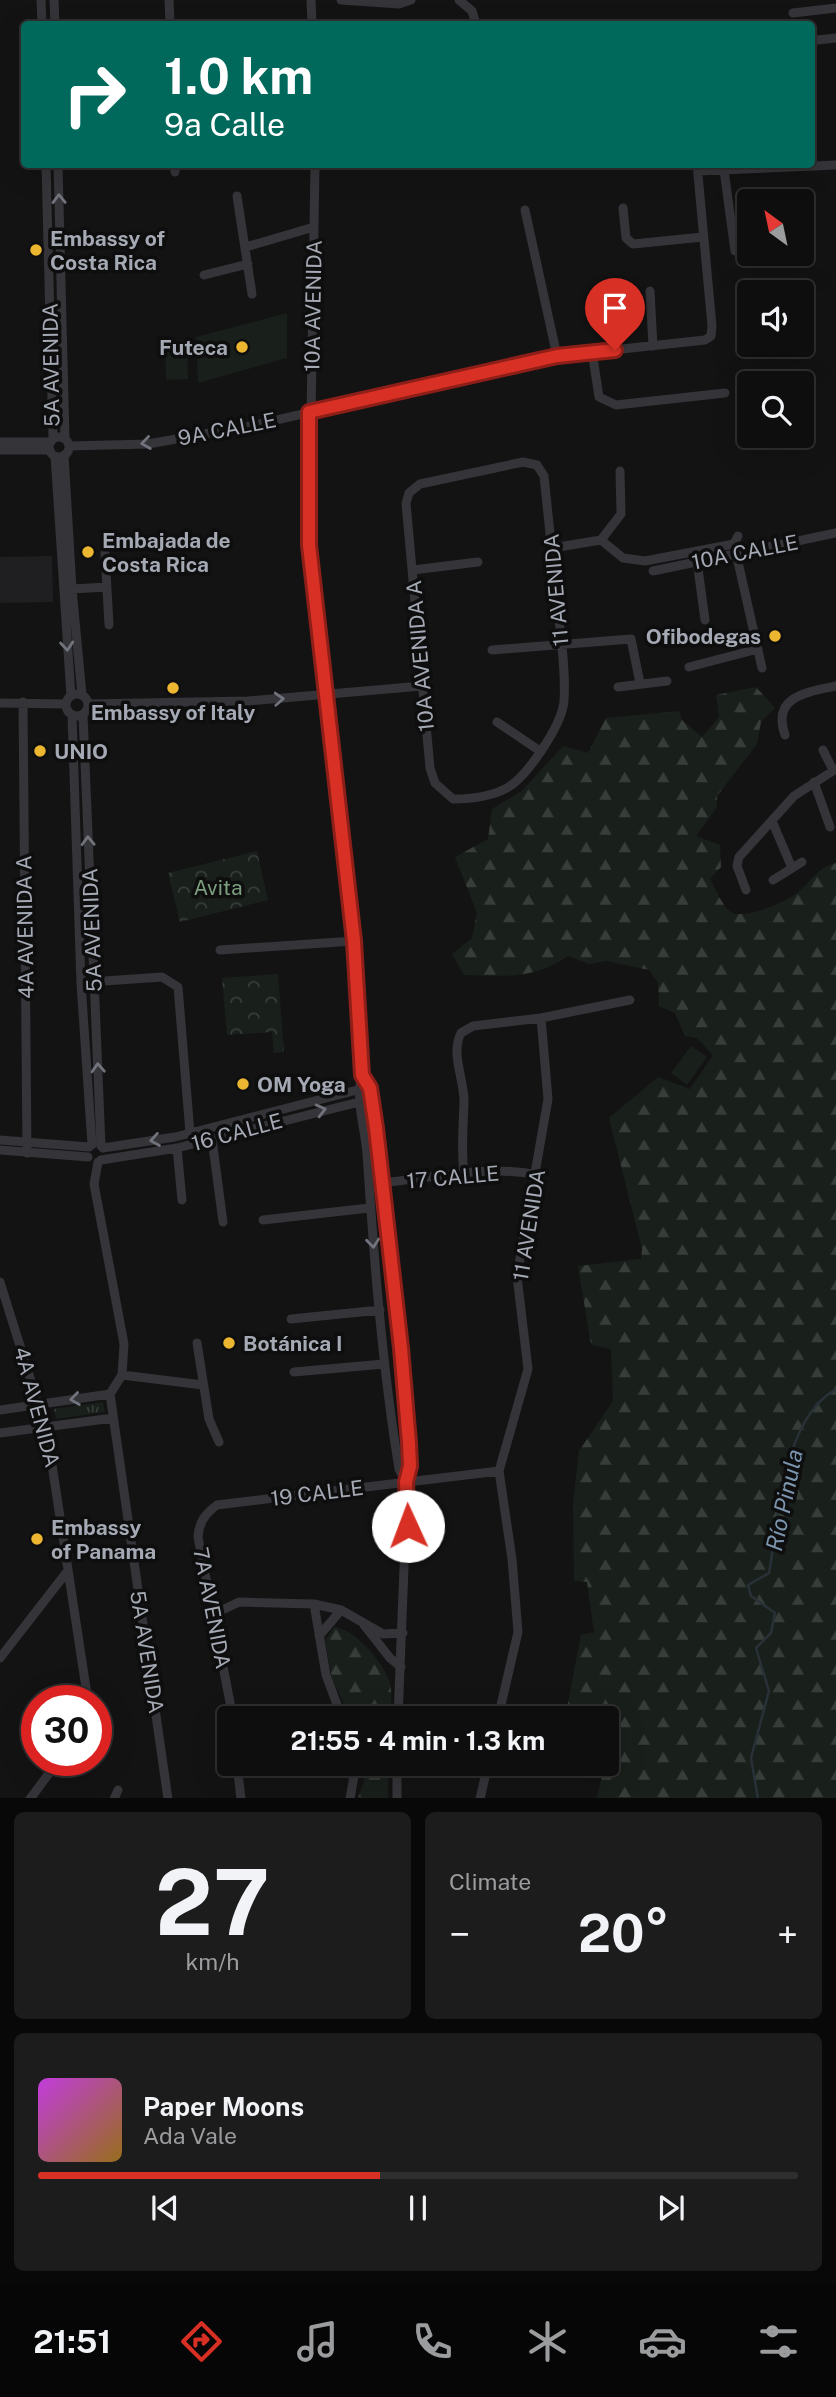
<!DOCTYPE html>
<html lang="en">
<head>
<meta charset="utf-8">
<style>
	:root { --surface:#0e0e0f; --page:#1c1c1d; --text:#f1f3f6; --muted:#9b9c9e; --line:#2e2e2f; --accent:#d93025 }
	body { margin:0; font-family:"Public Sans",sans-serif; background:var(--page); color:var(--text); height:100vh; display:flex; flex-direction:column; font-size:26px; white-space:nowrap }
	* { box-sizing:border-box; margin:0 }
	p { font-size:23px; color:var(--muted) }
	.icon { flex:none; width:38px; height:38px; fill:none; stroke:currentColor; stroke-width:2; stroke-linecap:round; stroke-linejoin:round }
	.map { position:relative; height:1798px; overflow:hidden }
	.side { display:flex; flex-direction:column; gap:14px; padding:14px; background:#080808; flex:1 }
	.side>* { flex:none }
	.hud { position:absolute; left:21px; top:21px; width:794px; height:147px; border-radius:7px; box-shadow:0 7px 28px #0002,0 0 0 2px var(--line); background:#00695c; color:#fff; overflow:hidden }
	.needle { width:46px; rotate:327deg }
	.controls { position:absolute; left:737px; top:189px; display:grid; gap:14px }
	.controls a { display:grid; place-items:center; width:77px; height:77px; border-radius:7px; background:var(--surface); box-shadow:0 7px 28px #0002,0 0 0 2px var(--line); font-size:35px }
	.speed { position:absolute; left:21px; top:1685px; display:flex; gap:14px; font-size:35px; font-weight:700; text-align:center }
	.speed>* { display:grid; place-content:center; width:91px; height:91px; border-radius:50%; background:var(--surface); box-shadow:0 7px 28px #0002,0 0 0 2px var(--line); line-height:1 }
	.speed .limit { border:10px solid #d22; background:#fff; color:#111 }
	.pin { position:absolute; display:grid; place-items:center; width:60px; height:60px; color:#fff; margin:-72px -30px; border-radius:50% 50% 50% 0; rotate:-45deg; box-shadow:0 0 7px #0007 }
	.pin .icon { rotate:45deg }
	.me { position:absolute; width:77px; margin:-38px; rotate:358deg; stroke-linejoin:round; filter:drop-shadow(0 0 5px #0008) }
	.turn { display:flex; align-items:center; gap:24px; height:147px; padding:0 28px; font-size:32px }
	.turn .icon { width:91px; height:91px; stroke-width:2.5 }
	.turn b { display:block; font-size:49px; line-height:60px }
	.big { font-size:52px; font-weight:700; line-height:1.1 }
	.side .card { flex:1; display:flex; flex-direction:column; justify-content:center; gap:10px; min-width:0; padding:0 24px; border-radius:10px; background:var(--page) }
	.side .dial { align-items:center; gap:0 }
	.dial b { font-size:91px; line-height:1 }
	.song { display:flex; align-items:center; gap:21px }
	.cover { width:84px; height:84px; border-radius:10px; background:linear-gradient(135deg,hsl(290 70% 55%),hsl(40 70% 35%)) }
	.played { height:7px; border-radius:4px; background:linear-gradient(90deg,var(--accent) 45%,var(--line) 45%) }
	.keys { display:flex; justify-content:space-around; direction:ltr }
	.heat { display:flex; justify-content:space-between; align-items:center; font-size:38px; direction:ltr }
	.side .tiles { flex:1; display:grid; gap:14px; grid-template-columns:1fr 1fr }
	.card:last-child { grid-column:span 2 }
	.trip { position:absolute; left:217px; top:1706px; width:402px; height:70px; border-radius:7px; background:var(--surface); box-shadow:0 7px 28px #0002,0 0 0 2px var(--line); font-weight:700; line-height:70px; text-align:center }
	.tab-bar { display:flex; height:112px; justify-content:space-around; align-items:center; background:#060606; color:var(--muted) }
	.tab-bar .icon { width:49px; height:49px }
	.tab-bar .on { color:var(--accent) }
	.tab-bar b { font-size:32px; color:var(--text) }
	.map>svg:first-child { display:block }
</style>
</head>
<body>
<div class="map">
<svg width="836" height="1799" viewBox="0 0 836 1799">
	<defs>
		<pattern id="grass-tufts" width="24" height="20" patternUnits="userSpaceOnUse" patternTransform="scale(1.75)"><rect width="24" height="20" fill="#191f1a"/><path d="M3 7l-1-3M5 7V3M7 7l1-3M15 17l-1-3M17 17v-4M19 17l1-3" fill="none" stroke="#373d39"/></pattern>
		<pattern id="forest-firs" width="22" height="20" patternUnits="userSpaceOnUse" patternTransform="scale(1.75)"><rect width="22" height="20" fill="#191f1a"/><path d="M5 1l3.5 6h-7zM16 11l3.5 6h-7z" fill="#373d39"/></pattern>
		<pattern id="park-crowns" width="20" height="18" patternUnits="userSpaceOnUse" patternTransform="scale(1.75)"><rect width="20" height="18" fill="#191f1a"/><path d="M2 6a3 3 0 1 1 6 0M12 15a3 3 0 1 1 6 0" fill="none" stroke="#373d39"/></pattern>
	</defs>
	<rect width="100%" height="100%" fill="#131314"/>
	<!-- built -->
	<path fill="#1f1f21" d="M 52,556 L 53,602 L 0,603 L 0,557 Z"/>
	<!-- grass -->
	<path fill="url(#grass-tufts)" d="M 103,1402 L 105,1412 L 56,1419 L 54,1409 Z"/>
	<!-- forest -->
	<path fill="url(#forest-firs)" d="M 756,687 L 775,708 L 761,722 L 757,744 L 717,796 L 717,807 L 696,836 L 720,845 L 721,867 L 710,879 C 715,888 722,906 731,912 C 744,920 786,902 797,893 C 811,882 818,867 836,863 L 836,1798 L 597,1798 L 602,1776 L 584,1767 L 585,1764 L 607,1764 L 607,1718 L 565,1718 L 581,1635 L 594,1632 L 587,1582 L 574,1581 L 573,1503 L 579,1451 L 613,1401 L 611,1349 L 591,1345 L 578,1266 L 641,1259 L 642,1249 L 609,1118 L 658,1077 L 690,1089 L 713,1055 L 697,1038 L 685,1036 L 675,1013 L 659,1006 L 658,983 L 649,970 L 607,961 L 589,964 L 568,956 C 533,980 505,976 464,975 L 452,954 L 472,938 L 477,913 L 455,857 L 488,839 L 492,809 L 522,791 L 563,746 L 588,753 L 606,718 L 679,711 L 682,720 L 702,737 L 719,717 L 716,695 Z
		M 334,1627 C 355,1629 381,1660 389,1680 C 393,1691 391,1706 390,1718 L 350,1718 L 332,1678 L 325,1640 Z
		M 364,1764 L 388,1764 L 388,1798 L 358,1798 L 364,1782 Z"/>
	<!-- park -->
	<path fill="url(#park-crowns)" d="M 257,851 L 268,900 L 180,922 L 168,873 Z
		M 278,974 L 284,1052 L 274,1053 L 272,1032 L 227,1035 L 222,978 Z"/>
	<!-- pitch -->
	<path fill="#191f1a" d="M 287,313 L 287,358 L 198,383 L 196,337 Z
		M 187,340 L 188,379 L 166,380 L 165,341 Z
		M 691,1046 L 707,1057 L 687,1085 L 671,1073 Z"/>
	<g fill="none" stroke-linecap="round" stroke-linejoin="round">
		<!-- stream -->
		<path stroke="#293138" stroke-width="2.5" d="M 758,1799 L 751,1758 L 769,1691 L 756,1648 L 771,1633 L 775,1613 L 751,1596 L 748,1585 L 769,1573 C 779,1517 782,1420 836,1389"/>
		<!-- minor -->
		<path stroke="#343439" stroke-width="9" d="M 41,0 L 42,24
			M 54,0 L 55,24
			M 169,0 L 170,24
			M 311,0 L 312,24
			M 341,0 L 399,4 L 411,0
			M 459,0 L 472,11 L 476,24
			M 793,13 L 836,8
			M 817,40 L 836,38
			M 46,164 L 53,439
			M 58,164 L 65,439
			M 175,164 L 175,172
			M 315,164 L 309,545 L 354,941 L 362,1075 C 355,1101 365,1127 367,1154 C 374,1259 382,1365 399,1469 L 406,1482
			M 724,170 L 735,251
			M 698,171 L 836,165
			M 237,196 L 252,294
			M 623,208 L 626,238 L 633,244 L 703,237
			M 525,210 L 557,356
			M 246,247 L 314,227
			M 204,275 L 248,264
			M 650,291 L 653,346
			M 592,351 L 599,397 L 616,405 L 725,393
			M49 447a10 10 0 1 1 20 0a10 10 0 1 1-20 0Z
			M 0,442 L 51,442
			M 69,446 L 148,444 L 250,426 L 557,356 L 705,340 L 711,336 L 712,326 L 697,164
			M 0,450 L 50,450
			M 64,455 L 72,589 L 82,695
			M 55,456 L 71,696
			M 523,462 L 537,465 L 544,476 C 549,520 553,565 558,610 C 561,639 566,671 564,701 C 562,725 526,779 505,789 C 489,797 471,799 453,799 L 435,783 L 430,768 L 406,503 L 409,493 L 420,484 Z
			M 601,540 L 623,558 L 645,561 L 734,544 L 738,536
			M 552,548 L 601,540 L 621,514 L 620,471
			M 105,553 L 109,625
			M 736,553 L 762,668
			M 697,561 L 705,620
			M 413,570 L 478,562
			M 653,571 L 836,533
			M 72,589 L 107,587
			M 492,650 L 631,639 L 640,683
			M 689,667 L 758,649
			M 618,687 L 667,681
			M66 705a11 11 0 1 1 22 0a11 11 0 1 1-22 0Z
			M 23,702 L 27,1153
			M 0,703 L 66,704
			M 89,704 L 248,701 L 422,686
			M 72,715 L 81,983 L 92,1145
			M 83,715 L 101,1146
			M 497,722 L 540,751
			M 785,735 C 771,696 808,692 836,686
			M 823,750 L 833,770
			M 814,782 L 830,827
			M 772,821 L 792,868
			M 773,880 L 802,862
			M 746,890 L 737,866 L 739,857 L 794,796 L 836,769
			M 220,950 L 354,941
			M 90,982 L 162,977 L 178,987 L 190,1133
			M 362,1075 L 370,1088 L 379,1149 L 409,1443 L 398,1718
			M 212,1139 L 223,1222
			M 0,1140 L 89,1147
			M 103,1148 L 175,1137 L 361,1089
			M 177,1148 L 182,1200
			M 0,1150 L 88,1157
			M 101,1160 L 177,1148 L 363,1101
			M 98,1162 L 94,1184 L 124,1344 L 122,1375 L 110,1394 L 168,1799
			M 464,1174 C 461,1149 463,1127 464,1103 C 465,1081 450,1054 461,1033 L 473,1026 L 541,1018 L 630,1000
			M 379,1183 C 430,1179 486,1164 537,1175
			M 263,1220 L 369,1208
			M 0,1282 L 47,1432 L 88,1701
			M 291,1319 L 380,1310
			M 197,1343 L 209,1419 L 219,1442
			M 294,1372 L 384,1364
			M 122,1375 L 203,1385
			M 0,1410 L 110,1394
			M 0,1433 L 113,1418
			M 314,1604 L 326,1675 L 342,1718
			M 214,1614 L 239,1602 L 314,1604 L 341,1610 L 383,1634 L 403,1633
			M 364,1625 L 390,1658 L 401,1667
			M 319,1636 L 341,1610
			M 0,1658 L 66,1573
			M 233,1718 L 198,1537 C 199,1522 205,1514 217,1505 L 499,1471
			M 498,1718 L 518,1632 L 512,1559 L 499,1471 L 528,1369 L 517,1276 L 548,1099 L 541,1018
			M 237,1764 L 241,1799
			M 30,1799 L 59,1760
			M 114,1799 L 118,1790
			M 350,1799 L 356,1764
			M 397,1799 L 397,1764
			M 480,1799 L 488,1764"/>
	</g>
	<!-- one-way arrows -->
	<defs><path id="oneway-chevron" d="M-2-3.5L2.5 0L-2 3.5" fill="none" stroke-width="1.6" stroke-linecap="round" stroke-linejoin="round" transform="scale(1.75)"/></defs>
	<g stroke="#72747d">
		<use href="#oneway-chevron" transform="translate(59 199) rotate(-91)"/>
		<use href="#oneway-chevron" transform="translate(146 443) rotate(172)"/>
		<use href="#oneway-chevron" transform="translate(67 646) rotate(85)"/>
		<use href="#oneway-chevron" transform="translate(279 699) rotate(-3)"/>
		<use href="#oneway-chevron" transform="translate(88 841) rotate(-92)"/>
		<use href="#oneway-chevron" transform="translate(98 1068) rotate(-93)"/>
		<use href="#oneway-chevron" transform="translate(321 1110) rotate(-14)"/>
		<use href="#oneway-chevron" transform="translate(155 1140) rotate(170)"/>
		<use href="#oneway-chevron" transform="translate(373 1243) rotate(84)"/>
		<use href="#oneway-chevron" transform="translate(75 1399) rotate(172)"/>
	</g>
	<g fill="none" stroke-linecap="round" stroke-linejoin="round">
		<!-- route casing -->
		<g stroke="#8d1f18" stroke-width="18">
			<path id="route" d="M 408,1526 L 406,1482 L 410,1466 L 409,1443 L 401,1348 L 376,1128 L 370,1088 L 362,1075 L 354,941 L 309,545 L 309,412 L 557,356 L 615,350"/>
		</g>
		<!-- route -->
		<use href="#route" stroke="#d93025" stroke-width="12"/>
	</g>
	<!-- markers -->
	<g fill="#edb631" stroke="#0e0e0f" stroke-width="2.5">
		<circle cx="36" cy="250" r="7"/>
		<circle cx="242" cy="347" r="7"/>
		<circle cx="88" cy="552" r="7"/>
		<circle cx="775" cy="636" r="7"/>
		<circle cx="173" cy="688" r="7"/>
		<circle cx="40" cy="751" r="7"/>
		<circle cx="243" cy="1084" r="7"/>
		<circle cx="229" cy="1343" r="7"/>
		<circle cx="37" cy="1539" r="7"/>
	</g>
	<g text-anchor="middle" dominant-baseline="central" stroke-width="7" stroke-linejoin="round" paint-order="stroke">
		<!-- poi labels -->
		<g font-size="21" font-weight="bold" fill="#a4a9b4" stroke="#0e0e0f" text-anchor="start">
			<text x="50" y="238">Embassy of<tspan x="50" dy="24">Costa Rica</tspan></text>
			<text x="228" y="347" text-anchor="end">Futeca</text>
			<text x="102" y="540">Embajada de<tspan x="102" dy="24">Costa Rica</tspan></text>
			<text x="761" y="636" text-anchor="end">Ofibodegas</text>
			<text x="173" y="712" text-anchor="middle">Embassy of Italy</text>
			<text x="54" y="751">UNIO</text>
			<text x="257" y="1084">OM Yoga</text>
			<text x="243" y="1343">Botánica I</text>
			<text x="51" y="1527">Embassy<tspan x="51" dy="24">of Panama</tspan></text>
		</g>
		<!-- street labels -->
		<g font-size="21" fill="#a4a9b4" stroke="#0e0e0f">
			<text transform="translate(313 306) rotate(-89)">10A AVENIDA</text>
			<text transform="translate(51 365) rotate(-91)">5A AVENIDA</text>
			<text transform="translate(227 429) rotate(-11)">9A CALLE</text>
			<text transform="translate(745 552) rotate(-11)">10A CALLE</text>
			<text transform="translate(556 590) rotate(-95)">11 AVENIDA</text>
			<text transform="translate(420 656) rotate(-95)">10A AVENIDA A</text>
			<text transform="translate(25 927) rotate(-91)">4A AVENIDA A</text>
			<text transform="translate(92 930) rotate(-92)">5A AVENIDA</text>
			<text transform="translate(237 1132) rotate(-15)">16 CALLE</text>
			<text transform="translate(453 1177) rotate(-5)">17 CALLE</text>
			<text transform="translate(529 1225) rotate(-81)">11 AVENIDA</text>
			<text transform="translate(37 1407) rotate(75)">4A AVENIDA</text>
			<text transform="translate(317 1493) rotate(-7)">19 CALLE</text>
			<text transform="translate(212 1608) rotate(79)">7A AVENIDA</text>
			<text transform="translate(147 1652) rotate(81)">5A AVENIDA</text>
		</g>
		<!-- park labels -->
		<g font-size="21" fill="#7c9f7f" stroke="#0e0e0f">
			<text x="218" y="887">Avita</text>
		</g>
		<!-- water labels -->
		<g font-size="23" font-style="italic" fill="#7c95af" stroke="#0e0e0f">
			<text transform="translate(784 1500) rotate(-78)">Río Pinula</text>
		</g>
	</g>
</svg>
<div class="controls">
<a><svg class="needle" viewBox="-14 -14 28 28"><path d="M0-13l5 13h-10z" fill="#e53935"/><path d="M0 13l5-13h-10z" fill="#9b9c9e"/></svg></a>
<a><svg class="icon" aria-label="sound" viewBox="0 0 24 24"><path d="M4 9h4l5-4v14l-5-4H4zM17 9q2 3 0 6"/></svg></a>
<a><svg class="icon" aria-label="search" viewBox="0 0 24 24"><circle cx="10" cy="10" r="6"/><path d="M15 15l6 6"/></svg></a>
</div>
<div class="speed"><div class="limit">30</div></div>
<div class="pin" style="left:615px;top:350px;background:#d93025"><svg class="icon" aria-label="arrive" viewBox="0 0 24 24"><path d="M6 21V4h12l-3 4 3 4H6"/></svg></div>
<svg class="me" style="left:408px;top:1526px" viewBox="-20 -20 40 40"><circle r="19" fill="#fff"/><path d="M0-13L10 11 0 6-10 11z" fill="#d93025"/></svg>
<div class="trip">21:55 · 4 min · 1.3 km</div>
<div class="hud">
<div class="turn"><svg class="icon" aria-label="right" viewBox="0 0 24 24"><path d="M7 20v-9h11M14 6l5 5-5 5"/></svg><div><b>1.0 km</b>9a Calle</div></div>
</div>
</div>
<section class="side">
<div class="tiles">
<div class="card dial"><b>27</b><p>km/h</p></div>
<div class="card"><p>Climate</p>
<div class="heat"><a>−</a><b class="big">20°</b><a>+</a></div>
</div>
<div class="card">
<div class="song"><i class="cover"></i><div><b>Paper Moons</b><p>Ada Vale</p></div></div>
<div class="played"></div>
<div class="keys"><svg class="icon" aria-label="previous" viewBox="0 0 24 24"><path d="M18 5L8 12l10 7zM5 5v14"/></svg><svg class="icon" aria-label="pause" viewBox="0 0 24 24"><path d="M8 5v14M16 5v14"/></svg><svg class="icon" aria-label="next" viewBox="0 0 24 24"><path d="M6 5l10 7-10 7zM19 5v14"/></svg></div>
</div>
</div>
</section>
<nav class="tab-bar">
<b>21:51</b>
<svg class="icon on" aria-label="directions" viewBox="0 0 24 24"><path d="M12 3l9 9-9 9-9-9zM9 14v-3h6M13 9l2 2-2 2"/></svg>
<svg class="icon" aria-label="music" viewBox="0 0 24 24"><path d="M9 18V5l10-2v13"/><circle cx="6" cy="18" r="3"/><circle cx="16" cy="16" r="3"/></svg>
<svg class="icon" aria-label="phone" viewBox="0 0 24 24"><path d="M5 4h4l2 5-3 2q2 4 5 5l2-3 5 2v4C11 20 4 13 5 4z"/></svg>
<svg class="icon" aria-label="climate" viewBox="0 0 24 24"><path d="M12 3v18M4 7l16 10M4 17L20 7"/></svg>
<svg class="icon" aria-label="car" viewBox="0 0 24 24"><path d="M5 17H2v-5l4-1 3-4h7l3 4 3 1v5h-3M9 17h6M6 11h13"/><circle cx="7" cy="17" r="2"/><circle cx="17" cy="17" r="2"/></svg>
<svg class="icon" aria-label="filters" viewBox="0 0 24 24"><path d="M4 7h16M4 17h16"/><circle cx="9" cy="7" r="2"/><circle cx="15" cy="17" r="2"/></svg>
</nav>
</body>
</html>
